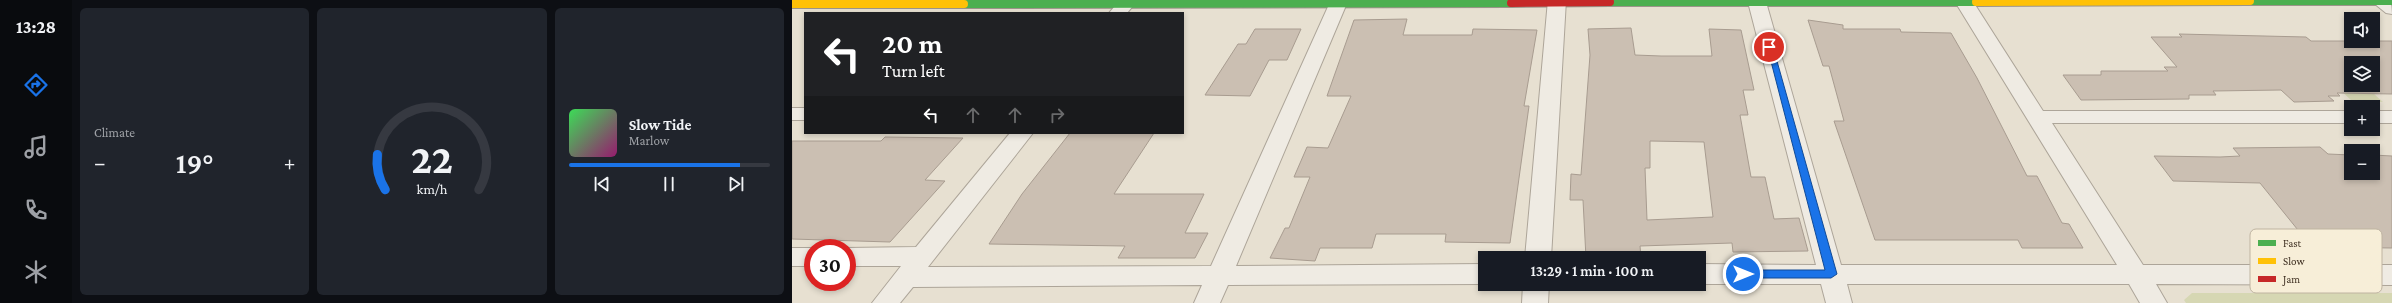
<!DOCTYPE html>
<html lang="en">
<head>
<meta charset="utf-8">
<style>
	:root { --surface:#171b24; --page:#20242c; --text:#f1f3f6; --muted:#9ea1a6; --line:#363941; --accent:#1a73e8 }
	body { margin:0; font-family:"Crimson Pro",serif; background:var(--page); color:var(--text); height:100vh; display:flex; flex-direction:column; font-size:15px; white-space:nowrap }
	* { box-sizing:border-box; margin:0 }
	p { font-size:13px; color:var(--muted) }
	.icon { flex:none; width:22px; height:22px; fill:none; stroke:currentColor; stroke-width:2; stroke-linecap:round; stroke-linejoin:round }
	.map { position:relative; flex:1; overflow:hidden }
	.side { display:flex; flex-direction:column; gap:8px; padding:8px; background:#0d0f14; width:720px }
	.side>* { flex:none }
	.banner { position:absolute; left:12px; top:12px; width:380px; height:122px; border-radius:0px; box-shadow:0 2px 6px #0003; background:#202124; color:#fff; overflow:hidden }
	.fabs { position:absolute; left:1552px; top:12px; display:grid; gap:8px }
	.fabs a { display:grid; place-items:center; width:36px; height:36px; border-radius:0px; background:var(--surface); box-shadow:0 2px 6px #0003; font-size:20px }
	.speed { position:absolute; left:12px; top:239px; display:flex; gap:8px; font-size:20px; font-weight:700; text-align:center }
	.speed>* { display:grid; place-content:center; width:52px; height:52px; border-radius:50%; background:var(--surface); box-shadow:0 2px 6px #0003; line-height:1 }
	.speed .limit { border:6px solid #d22; background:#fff; color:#111 }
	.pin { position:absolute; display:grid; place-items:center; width:34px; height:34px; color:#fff; margin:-17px; border:2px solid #fff; border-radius:50%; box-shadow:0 1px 4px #0007 }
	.me { position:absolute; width:44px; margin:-22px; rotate:90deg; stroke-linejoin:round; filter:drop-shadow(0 0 3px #0008) }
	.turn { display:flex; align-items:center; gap:14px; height:84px; padding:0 12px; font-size:18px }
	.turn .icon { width:52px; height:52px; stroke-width:2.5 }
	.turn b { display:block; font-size:28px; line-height:34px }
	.lanes { display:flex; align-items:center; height:38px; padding:0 12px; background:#0003; justify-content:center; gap:20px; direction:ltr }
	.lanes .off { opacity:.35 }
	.big { font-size:30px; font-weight:600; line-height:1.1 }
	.side .card { flex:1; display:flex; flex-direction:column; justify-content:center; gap:6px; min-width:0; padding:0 14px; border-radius:6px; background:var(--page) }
	.side .dial { align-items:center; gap:0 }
	.dial svg { height:104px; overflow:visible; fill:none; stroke:var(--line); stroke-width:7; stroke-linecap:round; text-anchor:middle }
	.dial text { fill:var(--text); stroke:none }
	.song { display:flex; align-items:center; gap:12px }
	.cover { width:48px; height:48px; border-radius:6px; background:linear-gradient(135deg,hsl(130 70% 55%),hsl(320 70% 35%)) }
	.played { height:4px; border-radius:2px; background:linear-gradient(90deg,var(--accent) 85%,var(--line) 85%) }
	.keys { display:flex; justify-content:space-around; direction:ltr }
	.heat { display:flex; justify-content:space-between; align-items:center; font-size:22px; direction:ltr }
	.side .tiles { flex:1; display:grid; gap:8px; grid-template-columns:repeat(3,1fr) }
	.trip { position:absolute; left:686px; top:251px; width:228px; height:40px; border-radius:0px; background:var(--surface); box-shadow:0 2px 6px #0003; font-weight:600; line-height:40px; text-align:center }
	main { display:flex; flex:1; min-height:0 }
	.menu { display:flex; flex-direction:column; width:72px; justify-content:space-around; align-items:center; background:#090b0e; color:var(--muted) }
	.menu .icon { width:28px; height:28px }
	.menu .selected { color:var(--accent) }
	.menu b { font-size:18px; color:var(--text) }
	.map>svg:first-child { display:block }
</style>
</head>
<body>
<main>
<nav class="menu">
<b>13:28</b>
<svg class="icon selected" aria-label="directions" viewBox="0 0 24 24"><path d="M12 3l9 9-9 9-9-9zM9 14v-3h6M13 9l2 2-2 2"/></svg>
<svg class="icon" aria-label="music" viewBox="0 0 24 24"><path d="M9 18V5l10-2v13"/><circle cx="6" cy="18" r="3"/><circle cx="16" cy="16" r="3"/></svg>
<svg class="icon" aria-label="phone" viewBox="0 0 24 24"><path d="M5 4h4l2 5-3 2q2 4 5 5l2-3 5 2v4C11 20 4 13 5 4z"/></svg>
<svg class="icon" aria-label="climate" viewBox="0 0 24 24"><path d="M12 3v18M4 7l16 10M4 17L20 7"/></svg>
</nav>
<section class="side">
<div class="tiles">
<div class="card"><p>Climate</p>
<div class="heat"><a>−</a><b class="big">19°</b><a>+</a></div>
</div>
<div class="card dial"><svg viewBox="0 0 100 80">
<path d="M14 69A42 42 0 1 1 86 69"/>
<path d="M14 69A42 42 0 0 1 8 42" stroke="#1a73e8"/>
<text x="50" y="56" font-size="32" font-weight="700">22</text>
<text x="50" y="72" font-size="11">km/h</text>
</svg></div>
<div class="card">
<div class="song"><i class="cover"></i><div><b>Slow Tide</b><p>Marlow</p></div></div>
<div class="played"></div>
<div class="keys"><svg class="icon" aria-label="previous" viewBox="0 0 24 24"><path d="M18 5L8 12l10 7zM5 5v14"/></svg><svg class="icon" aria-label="pause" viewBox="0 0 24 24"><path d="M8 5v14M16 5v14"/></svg><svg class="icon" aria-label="next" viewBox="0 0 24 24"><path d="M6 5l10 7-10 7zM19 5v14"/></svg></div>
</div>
</div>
</section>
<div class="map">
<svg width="1600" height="303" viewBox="0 0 1600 303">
	<rect width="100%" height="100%" fill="#e7e0d1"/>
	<!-- green -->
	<path fill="#d6d7b3" d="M 1515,59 L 1559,85 L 1572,85 L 1591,102 L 1559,100 Z
		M 1400,293 L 1600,293 L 1600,303 L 1394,303 L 1392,300 Z"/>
	<!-- building -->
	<path fill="#cbbfb2" stroke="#a89c90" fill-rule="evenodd" d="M 615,19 L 611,35 L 680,35 L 681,29 L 745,30 L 732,106 L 737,106 L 718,243 L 653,242 L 654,234 L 584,234 L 580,248 L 528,248 L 523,261 L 478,258 L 493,228 L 497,228 L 518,177 L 502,177 L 515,147 L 536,148 L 559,96 L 535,96 L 562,20 Z
		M 1016,20 L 1051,25 L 1051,29 L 1108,29 L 1109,32 L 1159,33 L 1185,78 L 1235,176 L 1245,176 L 1270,223 L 1277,224 L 1291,248 L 1230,248 L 1226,240 L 1083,240 L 1042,121 L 1052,121 L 1037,66 L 1031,66 Z
		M 839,28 L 843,55 L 869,56 L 920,56 L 917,29 L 949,30 L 962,90 L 951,90 L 956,115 L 948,115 L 959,177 L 973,177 L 982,219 L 1007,218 L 1016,251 L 941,252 L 940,243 L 848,246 L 849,258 L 794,258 L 791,200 L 778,200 L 779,174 L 789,175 L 798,55 L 796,29 ZM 858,141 L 912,142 L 921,217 L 855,220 L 853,168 L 858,168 Z
		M 463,29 L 509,29 L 495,60 L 477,60 L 458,96 L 413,95 L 446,44 L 454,44 Z
		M 1387,34 L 1514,37 L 1519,41 L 1600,41 L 1600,94 L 1545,93 L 1548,96 L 1536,96 L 1542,101 L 1502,102 L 1489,90 L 1421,91 L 1424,95 L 1397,95 L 1397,99 L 1289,100 L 1271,75 L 1309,75 L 1309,71 L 1376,71 L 1372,67 L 1385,67 L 1359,37 L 1390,37 ZM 1559,63 L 1581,63 L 1581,85 L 1559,85 Z
		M 278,133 L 362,133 L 322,194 L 412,194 L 393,233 L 416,233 L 403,258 L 326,258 L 333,246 L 197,244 L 230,194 Z
		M 93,137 L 171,138 L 133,180 L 153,181 L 98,242 L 0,239 L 0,141 L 89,141 Z
		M 1528,147 L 1536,154 L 1559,155 L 1559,173 L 1581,173 L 1581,155 L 1600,156 L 1600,248 L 1528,247 L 1523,240 L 1514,240 L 1468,183 L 1381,181 L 1362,156 L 1428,157 L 1448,156 L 1441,148 Z"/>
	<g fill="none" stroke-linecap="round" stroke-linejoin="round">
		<!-- street casing -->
		<g stroke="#ada599" stroke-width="2">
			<path id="street" d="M 328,0 L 346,0 L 335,13 L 317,13 Z
				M 539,0 L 553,0 L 555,3 L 444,266 L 693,264 L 693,284 L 436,285 L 428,303 L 402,303 L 410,285 L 121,287 L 108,303 L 80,303 L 109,266 L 55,266 L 55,248 L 124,247 L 218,133 L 241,133 L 136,267 L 419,266 Z
				M 756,0 L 774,0 L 759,258 L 733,258 Z
				M 958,0 L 972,0 L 974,2 L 1049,265 L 1325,265 L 1162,0 L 1180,0 L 1251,111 L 1559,111 L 1559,123 L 1260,123 L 1351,265 L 1600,265 L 1600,285 L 1364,284 L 1375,303 L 1348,303 L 1337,284 L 1055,284 L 1060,303 L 1034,303 L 1029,284 L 907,284 L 907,264 L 1024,265 L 956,2 Z
				M 1578,0 L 1599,0 L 1600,14 L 1594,13 Z
				M 0,108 L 13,108 L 13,120 L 0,120 Z
				M 1581,111 L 1600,111 L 1600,123 L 1581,123 Z
				M 0,248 L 22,248 L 21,266 L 0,266 Z
				M 731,284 L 757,284 L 756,303 L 730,303 Z"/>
		</g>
		<!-- fast casing -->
		<g stroke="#9c958a" stroke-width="10">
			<path id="fast" d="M 1458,1 L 1600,1
				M 818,2 L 1184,2
				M 172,4 L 719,3"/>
		</g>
		<!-- slow casing -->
		<g stroke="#9c958a" stroke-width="10">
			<path id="slow" d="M 1184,2 L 1458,1
				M 0,4 L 172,4"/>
		</g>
		<!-- jam casing -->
		<g stroke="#9c958a" stroke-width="10">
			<path id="jam" d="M 719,3 L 818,2"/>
		</g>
		<!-- street -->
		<use href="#street" fill="#efebe3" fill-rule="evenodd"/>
		<!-- fast -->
		<use href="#fast" stroke="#4caf50" stroke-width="8"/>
		<!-- slow -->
		<use href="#slow" stroke="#ffc107" stroke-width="8"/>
		<!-- jam -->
		<use href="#jam" stroke="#c62828" stroke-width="8"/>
	</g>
	<!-- route -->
	<path fill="#1a73e8" stroke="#114b97" d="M 975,46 L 981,47 L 1045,274 L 1039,278 L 951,278 L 946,274 L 951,270 L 1033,270 Z"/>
	<!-- legend -->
	<rect x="1458" y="229" width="132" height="64" rx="6" fill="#f7eed8" stroke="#bfb4a1" stroke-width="1"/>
	<rect x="1466" y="240" width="18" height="6" fill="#4caf50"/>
	<rect x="1466" y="258" width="18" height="6" fill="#ffc107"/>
	<rect x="1466" y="276" width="18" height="6" fill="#c62828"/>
	<g font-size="11" fill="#3d2e20">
		<text x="1491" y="247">Fast</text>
		<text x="1491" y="265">Slow</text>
		<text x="1491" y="283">Jam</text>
	</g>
</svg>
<div class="fabs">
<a><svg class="icon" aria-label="sound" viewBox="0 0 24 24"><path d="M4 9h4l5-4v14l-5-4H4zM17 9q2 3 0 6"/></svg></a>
<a><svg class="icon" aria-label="layers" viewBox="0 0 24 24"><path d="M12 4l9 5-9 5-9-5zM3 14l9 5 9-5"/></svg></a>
<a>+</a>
<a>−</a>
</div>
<div class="speed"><div class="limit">30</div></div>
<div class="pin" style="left:977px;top:47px;background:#d93025"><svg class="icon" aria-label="arrive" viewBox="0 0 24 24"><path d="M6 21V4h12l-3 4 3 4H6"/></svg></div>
<svg class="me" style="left:951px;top:274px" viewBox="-20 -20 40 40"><circle r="17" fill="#1a73e8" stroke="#fff" stroke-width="3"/><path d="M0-11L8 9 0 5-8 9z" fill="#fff"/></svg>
<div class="trip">13:29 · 1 min · 100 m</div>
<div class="banner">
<div class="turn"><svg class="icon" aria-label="left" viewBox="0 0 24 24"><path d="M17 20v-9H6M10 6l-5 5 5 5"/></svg><div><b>20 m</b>Turn left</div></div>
<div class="lanes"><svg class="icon" aria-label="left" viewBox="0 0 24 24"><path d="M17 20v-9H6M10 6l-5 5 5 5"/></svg><svg class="icon off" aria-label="ahead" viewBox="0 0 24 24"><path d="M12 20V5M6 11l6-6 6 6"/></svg><svg class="icon off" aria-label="ahead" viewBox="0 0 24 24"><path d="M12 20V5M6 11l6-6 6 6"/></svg><svg class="icon off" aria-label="right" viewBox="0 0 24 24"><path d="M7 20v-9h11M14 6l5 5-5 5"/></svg></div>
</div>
</div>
</main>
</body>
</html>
